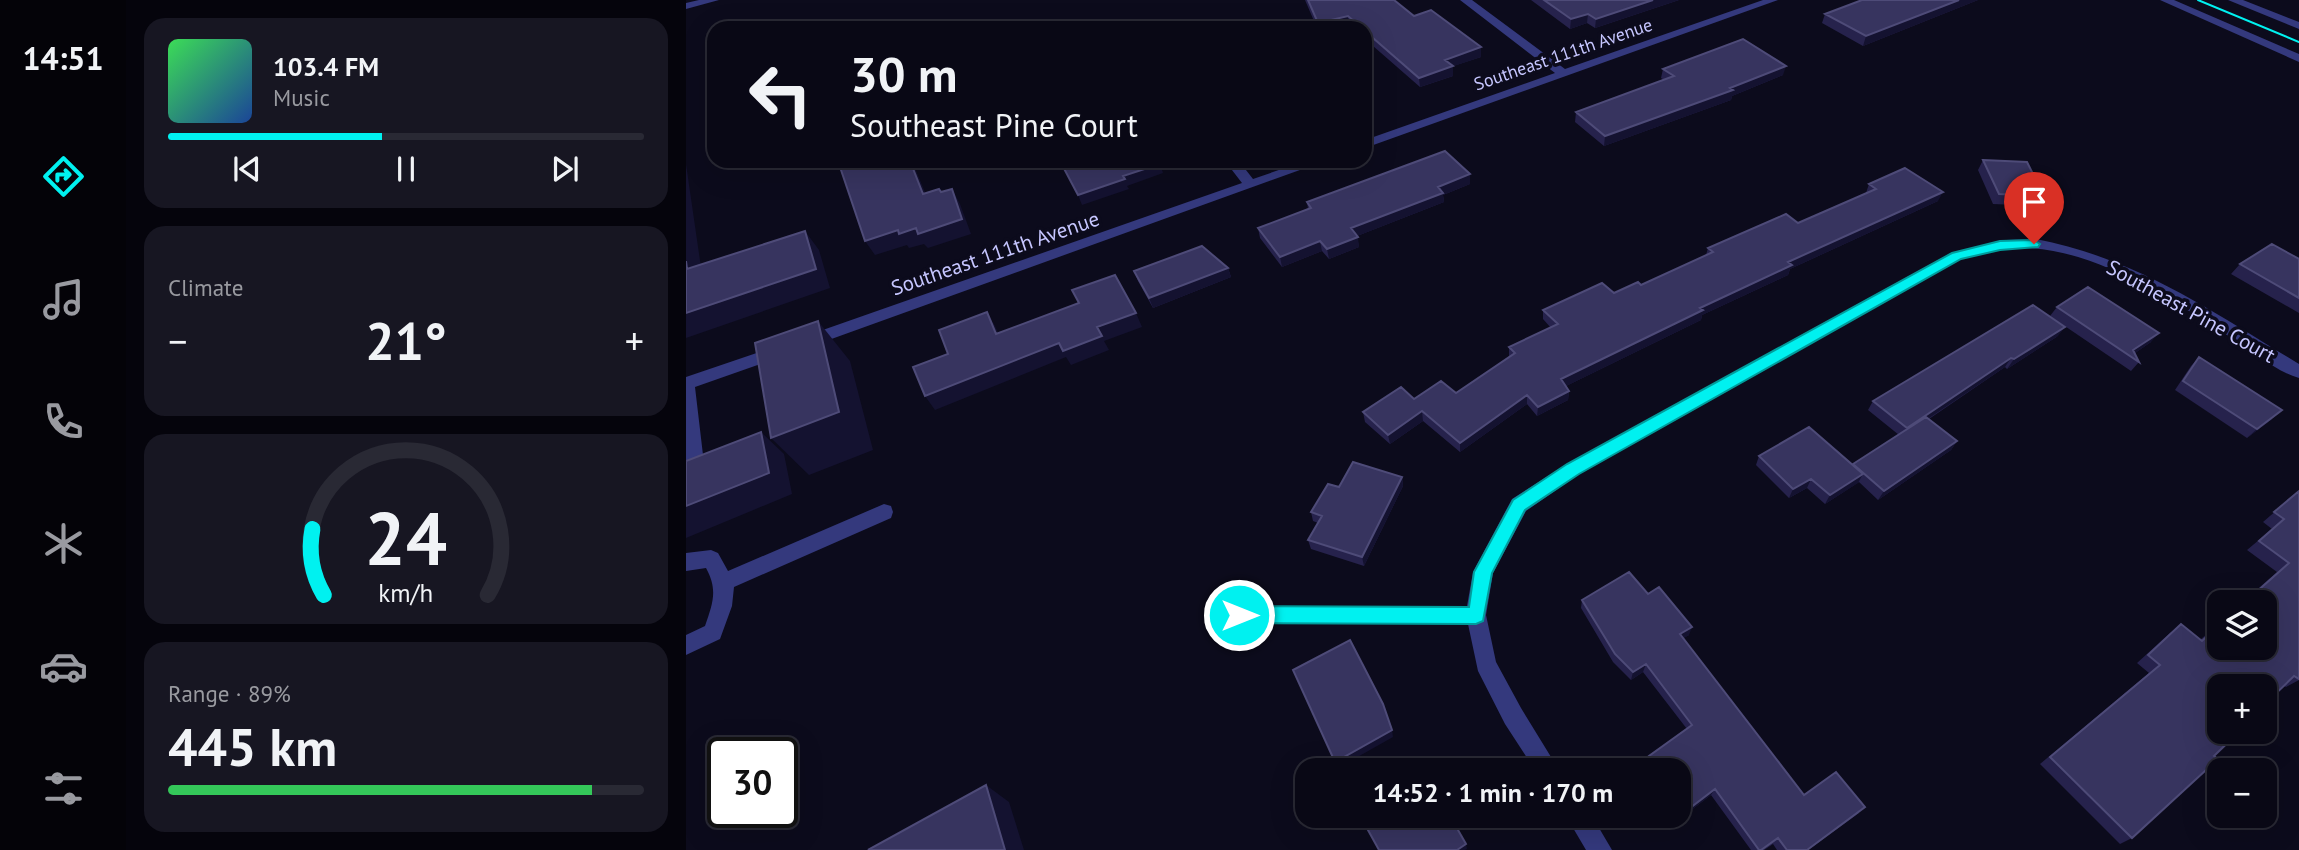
<!DOCTYPE html>
<html lang="en">
<head>
<meta charset="utf-8">
<style>
	:root { --surface:#090815; --page:#171622; --text:#f1f3f6; --muted:#999aa0; --line:#292934; --accent:#00f1f0 }
	body { margin:0; font-family:"PT Sans",sans-serif; background:var(--page); color:var(--text); height:100vh; display:flex; flex-direction:column; font-size:26px; white-space:nowrap }
	* { box-sizing:border-box; margin:0 }
	p { font-size:23px; color:var(--muted) }
	.icon { flex:none; width:38px; height:38px; fill:none; stroke:currentColor; stroke-width:2; stroke-linecap:round; stroke-linejoin:round }
	.map { position:relative; flex:1; overflow:hidden }
	.panel { display:flex; flex-direction:column; gap:18px; padding:18px; background:#05040c; width:560px }
	.panel>* { flex:none }
	.top-card { position:absolute; left:21px; top:21px; width:665px; height:147px; border-radius:21px; box-shadow:0 7px 28px #0002,0 0 0 2px var(--line); background:#090815; color:var(--text); overflow:hidden }
	.controls { position:absolute; left:1521px; top:590px; display:grid; gap:14px }
	.controls a { display:grid; place-items:center; width:70px; height:70px; border-radius:14px; background:var(--surface); box-shadow:0 7px 28px #0002,0 0 0 2px var(--line); font-size:35px }
	.speed { position:absolute; left:21px; top:737px; display:flex; gap:14px; font-size:35px; font-weight:700; text-align:center }
	.speed>* { display:grid; place-content:center; width:91px; height:91px; border-radius:50%; background:var(--surface); box-shadow:0 7px 28px #0002,0 0 0 2px var(--line); line-height:1 }
	.speed .limit { border:4px solid #111; border-radius:10px; background:#fff; color:#111 }
	.pin { position:absolute; display:grid; place-items:center; width:60px; height:60px; color:#fff; margin:-72px -30px; border-radius:50% 50% 50% 0; rotate:-45deg; box-shadow:0 0 7px #0007 }
	.pin .icon { rotate:45deg }
	.me { position:absolute; width:77px; margin:-38px; rotate:90deg; stroke-linejoin:round; filter:drop-shadow(0 0 5px #0008) }
	.turn { display:flex; align-items:center; gap:24px; height:147px; padding:0 28px; font-size:32px }
	.turn .icon { width:91px; height:91px; stroke-width:2.5 }
	.turn b { display:block; font-size:49px; line-height:60px }
	.big { font-size:52px; font-weight:800; line-height:1.1 }
	.panel .widget { flex:1; display:flex; flex-direction:column; justify-content:center; gap:10px; min-width:0; padding:0 24px; border-radius:21px; background:var(--page) }
	.panel .dial { align-items:center; gap:0 }
	.dial svg { height:182px; overflow:visible; fill:none; stroke:var(--line); stroke-width:7; stroke-linecap:round; text-anchor:middle }
	.dial text { fill:var(--text); stroke:none }
	.song { display:flex; align-items:center; gap:21px }
	.cover { width:84px; height:84px; border-radius:10px; background:linear-gradient(135deg,hsl(130 70% 55%),hsl(220 70% 35%)) }
	.played { height:7px; border-radius:4px; background:linear-gradient(90deg,var(--accent) 45%,var(--line) 45%) }
	.keys { display:flex; justify-content:space-around; direction:ltr }
	.heat { display:flex; justify-content:space-between; align-items:center; font-size:38px; direction:ltr }
	.charge { height:10px; border-radius:5px; background:linear-gradient(90deg,#34c759 89%,var(--line) 0) }
	.trip { position:absolute; left:609px; top:758px; width:396px; height:70px; border-radius:21px; background:var(--surface); box-shadow:0 7px 28px #0002,0 0 0 2px var(--line); font-weight:800; line-height:70px; text-align:center }
	main { display:flex; flex:1; min-height:0 }
	.menu { display:flex; flex-direction:column; width:126px; justify-content:space-around; align-items:center; background:#040308; color:var(--muted) }
	.menu .icon { width:49px; height:49px }
	.menu .on { color:var(--accent) }
	.menu b { font-size:32px; color:var(--text) }
	.map>svg:first-child { display:block }
</style>
</head>
<body>
<main>
<nav class="menu">
<b>14:51</b>
<svg class="icon on" aria-label="directions" viewBox="0 0 24 24"><path d="M12 3l9 9-9 9-9-9zM9 14v-3h6M13 9l2 2-2 2"/></svg>
<svg class="icon" aria-label="music" viewBox="0 0 24 24"><path d="M9 18V5l10-2v13"/><circle cx="6" cy="18" r="3"/><circle cx="16" cy="16" r="3"/></svg>
<svg class="icon" aria-label="phone" viewBox="0 0 24 24"><path d="M5 4h4l2 5-3 2q2 4 5 5l2-3 5 2v4C11 20 4 13 5 4z"/></svg>
<svg class="icon" aria-label="climate" viewBox="0 0 24 24"><path d="M12 3v18M4 7l16 10M4 17L20 7"/></svg>
<svg class="icon" aria-label="car" viewBox="0 0 24 24"><path d="M5 17H2v-5l4-1 3-4h7l3 4 3 1v5h-3M9 17h6M6 11h13"/><circle cx="7" cy="17" r="2"/><circle cx="17" cy="17" r="2"/></svg>
<svg class="icon" aria-label="filters" viewBox="0 0 24 24"><path d="M4 7h16M4 17h16"/><circle cx="9" cy="7" r="2"/><circle cx="15" cy="17" r="2"/></svg>
</nav>
<section class="panel">
<div class="widget">
<div class="song"><i class="cover"></i><div><b>103.4 FM</b><p>Music</p></div></div>
<div class="played"></div>
<div class="keys"><svg class="icon" aria-label="previous" viewBox="0 0 24 24"><path d="M18 5L8 12l10 7zM5 5v14"/></svg><svg class="icon" aria-label="pause" viewBox="0 0 24 24"><path d="M8 5v14M16 5v14"/></svg><svg class="icon" aria-label="next" viewBox="0 0 24 24"><path d="M6 5l10 7-10 7zM19 5v14"/></svg></div>
</div>
<div class="widget"><p>Climate</p>
<div class="heat"><a>−</a><b class="big">21°</b><a>+</a></div>
</div>
<div class="widget dial"><svg viewBox="0 0 100 80">
<path d="M14 69A42 42 0 1 1 86 69"/>
<path d="M14 69A42 42 0 0 1 9 40" stroke="#00f1f0"/>
<text x="50" y="56" font-size="32" font-weight="700">24</text>
<text x="50" y="72" font-size="11">km/h</text>
</svg></div>
<div class="widget"><p>Range · 89%</p><b class="big">445 km</b><div class="charge"></div></div>
</section>
<div class="map">
<svg width="1613" height="850" viewBox="0 0 1613 850">
	<rect width="100%" height="100%" fill="#0c0b1c"/>
	<g fill="none" stroke-linecap="round" stroke-linejoin="round">
		<!-- minor -->
		<path fill="#34397d" fill-rule="evenodd" d="M 13,0 L 33,0 L 0,9 L 0,3 Z
			M 774,0 L 786,0 L 879,69 L 1077,0 L 1092,0 L 679,148 L 679,140 L 869,73 Z
			M 1474,0 L 1488,0 L 1613,54 L 1613,62 Z
			M 1542,0 L 1557,0 L 1613,22 L 1613,29 Z
			M 539,161 L 553,161 L 567,179 L 619,161 L 639,161 L 126,346 L 120,348 L 112,342 L 114,338 L 556,183 Z
			M 1350,239 C 1450,258 1527,312 1613,364 L 1613,378 C 1589,371 1565,350 1544,337 C 1486,300 1409,249 1339,248 C 1317,248 1296,254 1275,259 L 893,474 L 840,511 L 807,573 L 800,615 L 810,662 L 835,708 L 873,770 L 849,770 L 819,724 L 792,671 L 782,624 L 553,624 L 546,622 L 543,615 L 546,608 L 553,606 L 781,606 L 787,572 L 826,499 L 881,464 L 1265,253 L 1320,240 Z
			M 94,345 L 102,351 L 100,355 L 9,387 L 19,472 L 16,477 L 10,479 L 4,477 L 0,464 L 0,377 Z
			M 198,504 L 205,506 L 207,512 L 205,518 L 48,587 L 46,606 L 34,639 L 0,655 L 0,635 L 19,626 C 27,603 32,590 20,568 L 0,571 L 0,553 L 25,550 L 32,553 L 42,571 Z
			M 880,816 L 906,816 L 926,850 L 900,850 Z"/>
		<!-- tram -->
		<path stroke="#00f1f0" stroke-width="2" d="M 1512,0 L 1613,42"/>
	</g>
	<!-- wall -->
	<path fill="#26224c" d="M 619,0 L 708,0 L 728,16 L 795,57 L 767,66 L 767,76 L 734,87 L 679,39 L 679,28 L 667,28 L 663,25 L 650,28 L 631,28 Z
		M 845,0 L 993,0 L 909,28 L 901,23 L 884,29 Z
		M 1176,0 L 1292,0 L 1177,46 L 1136,23 L 1139,14 Z
		M 977,69 L 1097,75 L 1046,96 L 1045,100 L 918,146 L 889,122 L 890,112 L 978,80 L 975,78 Z
		M 1297,160 L 1358,196 L 1352,206 L 1307,204 L 1292,170 Z
		M 784,184 L 757,195 L 758,202 L 671,236 L 673,247 L 643,259 L 636,251 L 596,267 L 574,238 L 572,228 L 622,209 L 621,202 Z
		M 1183,184 L 1252,201 L 1104,269 L 1102,275 L 1016,315 L 1015,320 L 880,386 L 883,391 L 882,400 L 851,416 L 841,404 L 774,452 L 737,421 L 704,444 L 679,422 L 677,412 L 728,399 L 770,393 L 823,357 L 823,347 L 865,328 L 857,319 L 857,310 L 928,293 L 955,285 L 1020,255 L 1022,248 L 1112,223 L 1180,193 Z
		M 1613,259 L 1613,313 L 1545,274 L 1554,264 Z
		M 542,268 L 545,277 L 467,308 L 452,281 L 448,271 Z
		M 1371,307 L 1465,342 L 1449,353 L 1453,362 L 1445,371 L 1364,316 Z
		M 1372,336 L 1321,369 L 1319,367 L 1243,419 L 1271,441 L 1265,450 L 1192,500 L 1173,482 L 1139,504 L 1121,488 L 1103,498 L 1070,465 L 1073,456 L 1167,465 L 1213,435 L 1182,410 L 1187,401 Z
		M 1513,357 L 1586,419 L 1561,438 L 1489,390 L 1505,366 Z
		M 716,477 L 717,486 L 678,566 L 625,549 L 622,540 L 632,523 L 627,521 L 625,512 L 653,487 Z
		M 1613,491 L 1613,680 L 1600,687 L 1598,686 L 1446,838 L 1434,844 L 1354,764 L 1463,673 L 1451,663 L 1484,633 L 1495,624 L 1514,640 L 1533,623 L 1533,648 L 1578,602 L 1557,602 L 1591,572 L 1561,550 L 1586,529 L 1577,522 Z
		M 962,594 L 1003,635 L 997,638 L 1118,795 L 1173,813 L 1122,850 L 1091,850 L 1087,844 L 1078,850 L 1065,850 L 1025,795 L 1000,814 L 992,803 L 992,770 L 967,770 L 961,762 L 963,756 L 1001,729 L 957,672 L 945,680 L 927,662 L 895,608 L 896,600 Z"/>
	<!-- shaded-wall -->
	<path fill="#141230" d="M 967,0 L 993,0 L 909,28 L 910,19 Z
		M 1273,0 L 1292,0 L 1177,46 L 1180,36 Z
		M 902,14 L 901,23 L 884,29 L 885,19 Z
		M 662,16 L 663,25 L 650,28 L 632,28 L 632,23 Z
		M 795,47 L 795,57 L 759,69 L 759,60 Z
		M 767,66 L 767,76 L 734,87 L 733,78 Z
		M 1100,66 L 1097,75 L 1046,96 L 1045,100 L 918,146 L 919,136 Z
		M 224,161 L 226,161 L 246,209 L 237,194 Z
		M 0,164 L 18,288 L 1,269 L 0,261 Z
		M 474,164 L 477,173 L 441,186 L 443,189 L 396,205 L 392,195 L 437,176 Z
		M 784,174 L 784,184 L 757,195 L 758,202 L 666,238 L 665,228 L 752,187 Z
		M 266,189 L 274,204 L 285,234 L 242,248 L 238,244 L 223,248 L 221,245 L 189,255 L 179,241 Z
		M 1257,192 L 1252,201 L 1104,269 L 1102,275 L 1016,315 L 1015,320 L 874,389 L 875,379 L 1102,262 Z
		M 119,231 L 133,250 L 144,288 L 0,338 L 0,313 Z
		M 672,237 L 673,247 L 643,259 L 641,249 Z
		M 634,241 L 636,251 L 596,267 L 594,257 Z
		M 542,268 L 545,277 L 467,308 L 463,298 Z
		M 301,312 L 309,326 L 319,348 L 310,334 Z
		M 450,313 L 456,327 L 418,341 L 423,350 L 385,365 L 380,357 L 249,410 L 239,396 Z
		M 132,321 L 164,361 L 187,450 L 123,475 L 85,438 Z
		M 1379,327 L 1372,336 L 1321,369 L 1328,359 Z
		M 1473,333 L 1465,342 L 1445,356 L 1447,350 Z
		M 1325,358 L 1319,367 L 1215,437 L 1221,428 Z
		M 883,391 L 882,400 L 851,416 L 852,407 Z
		M 841,395 L 841,404 L 774,452 L 774,443 Z
		M 1596,410 L 1586,419 L 1561,438 L 1571,429 Z
		M 736,411 L 737,421 L 704,444 L 702,435 Z
		M 75,432 L 98,454 L 106,494 L 0,538 L 0,506 Z
		M 1271,441 L 1265,450 L 1192,500 L 1198,491 Z
		M 1177,474 L 1172,483 L 1139,504 L 1144,495 Z
		M 716,477 L 717,486 L 678,566 L 676,557 Z
		M 1125,479 L 1121,488 L 1103,498 L 1107,489 Z
		M 1006,627 L 1003,635 L 991,642 L 994,634 Z
		M 960,664 L 957,672 L 945,680 L 947,672 Z
		M 706,730 L 707,737 L 652,768 L 649,762 Z
		M 300,785 L 323,802 L 338,850 L 319,850 Z
		M 1029,789 L 1025,795 L 1000,814 L 1004,808 Z
		M 780,844 L 781,849 L 779,850 L 771,850 Z"/>
	<!-- building -->
	<path fill="#37345f" stroke="#4e4b78" stroke-width="2" d="M 622,0 L 708,0 L 728,16 L 745,10 L 795,47 L 759,60 L 767,66 L 733,78 L 679,31 L 679,28 L 676,28 L 662,16 L 632,23 Z
		M 858,0 L 967,0 L 910,19 L 902,14 L 885,19 Z
		M 1176,0 L 1273,0 L 1180,36 L 1139,14 Z
		M 1057,39 L 1100,66 L 1044,88 L 1047,90 L 919,136 L 890,112 L 988,76 L 977,69 Z
		M 759,151 L 784,174 L 752,187 L 757,193 L 665,228 L 672,237 L 641,249 L 634,241 L 594,257 L 572,228 L 625,208 L 621,202 Z
		M 1297,160 L 1341,162 L 1358,196 L 1313,194 Z
		M 152,161 L 224,161 L 237,194 L 253,189 L 255,192 L 266,189 L 276,219 L 232,234 L 230,228 L 213,234 L 212,230 L 179,241 Z
		M 374,161 L 472,161 L 474,164 L 437,176 L 439,179 L 392,195 Z
		M 1219,168 L 1257,192 L 1102,262 L 1106,265 L 1014,308 L 1017,310 L 875,379 L 883,391 L 852,407 L 841,395 L 774,443 L 736,411 L 702,435 L 677,412 L 715,387 L 728,399 L 755,381 L 770,393 L 829,353 L 823,347 L 872,324 L 857,310 L 916,283 L 928,293 L 952,282 L 955,285 L 1027,252 L 1022,248 L 1100,214 L 1112,223 L 1190,189 L 1183,184 Z
		M 119,231 L 130,269 L 0,313 L 0,261 L 1,269 Z
		M 1586,244 L 1613,259 L 1613,298 L 1554,264 Z
		M 516,246 L 542,268 L 463,298 L 448,271 Z
		M 429,275 L 450,313 L 411,327 L 416,336 L 377,351 L 373,343 L 239,396 L 227,367 L 262,354 L 253,330 L 301,312 L 310,334 L 393,303 L 386,290 Z
		M 1402,287 L 1473,333 L 1447,350 L 1453,362 L 1371,307 Z
		M 1347,305 L 1379,327 L 1328,359 L 1325,358 L 1221,428 L 1187,401 Z
		M 132,321 L 153,412 L 85,438 L 69,343 Z
		M 1513,357 L 1596,410 L 1571,429 L 1497,381 Z
		M 1240,417 L 1271,441 L 1198,491 L 1167,464 Z
		M 1123,427 L 1177,474 L 1144,495 L 1125,479 L 1107,489 L 1073,456 Z
		M 75,432 L 83,473 L 0,506 L 0,461 Z
		M 667,462 L 716,477 L 676,557 L 622,540 L 636,516 L 625,512 L 642,484 L 653,487 Z
		M 1613,491 L 1613,679 L 1608,676 L 1578,705 L 1578,686 L 1533,686 L 1533,732 L 1553,732 L 1528,756 L 1532,759 L 1446,838 L 1364,757 L 1474,665 L 1462,655 L 1495,624 L 1516,641 L 1533,625 L 1533,648 L 1578,648 L 1578,602 L 1559,602 L 1603,563 L 1573,541 L 1598,519 L 1588,512 Z
		M 943,572 L 962,594 L 973,587 L 1006,627 L 994,634 L 1118,795 L 1150,772 L 1179,807 L 1121,850 L 1101,850 L 1092,838 L 1075,850 L 1073,850 L 1029,789 L 1004,808 L 992,793 L 992,770 L 974,770 L 963,756 L 1006,725 L 960,664 L 947,672 L 929,654 L 896,600 Z
		M 664,640 L 697,704 L 706,730 L 649,762 L 607,670 Z
		M 300,785 L 319,850 L 182,850 Z
		M 685,816 L 764,816 L 780,844 L 771,850 L 693,850 L 677,821 Z"/>
	<!-- route -->
	<path fill="#00f1f0" stroke="#009d9c" stroke-width="2" d="M 1348,240 L 1354,244 L 1352,247 L 1314,250 L 1275,259 L 893,474 L 839,510 L 806,573 L 797,621 L 790,624 L 553,623 L 546,621 L 543,615 L 546,609 L 553,606 L 783,607 L 788,572 L 827,500 L 881,464 L 1266,253 L 1314,241 Z"/>
	<g text-anchor="middle" dominant-baseline="central" stroke-width="7" stroke-linejoin="round" paint-order="stroke">
		<!-- far-street labels -->
		<g font-size="18" fill="#c6c6ff" stroke="#0c0b1c">
			<text transform="translate(877 54) rotate(-19)">Southeast 111th Avenue</text>
		</g>
		<!-- street labels -->
		<g font-size="21" fill="#c6c6ff" stroke="#0c0b1c">
			<text transform="translate(309 253) rotate(-19)">Southeast 111th Avenue</text>
			<text transform="translate(1505 311) rotate(29)">Southeast Pine Court</text>
		</g>
	</g>
</svg>
<div class="controls">
<a><svg class="icon" aria-label="layers" viewBox="0 0 24 24"><path d="M12 4l9 5-9 5-9-5zM3 14l9 5 9-5"/></svg></a>
<a>+</a>
<a>−</a>
</div>
<div class="speed"><div class="limit">30</div></div>
<div class="pin" style="left:1348px;top:244px;background:#d93025"><svg class="icon" aria-label="arrive" viewBox="0 0 24 24"><path d="M6 21V4h12l-3 4 3 4H6"/></svg></div>
<svg class="me" style="left:553px;top:615px" viewBox="-20 -20 40 40"><circle r="17" fill="#00f1f0" stroke="#fff" stroke-width="3"/><path d="M0-11L8 9 0 5-8 9z" fill="#fff"/></svg>
<div class="trip">14:52 · 1 min · 170 m</div>
<div class="top-card">
<div class="turn"><svg class="icon" aria-label="left" viewBox="0 0 24 24"><path d="M17 20v-9H6M10 6l-5 5 5 5"/></svg><div><b>30 m</b>Southeast Pine Court</div></div>
</div>
</div>
</main>
</body>
</html>
